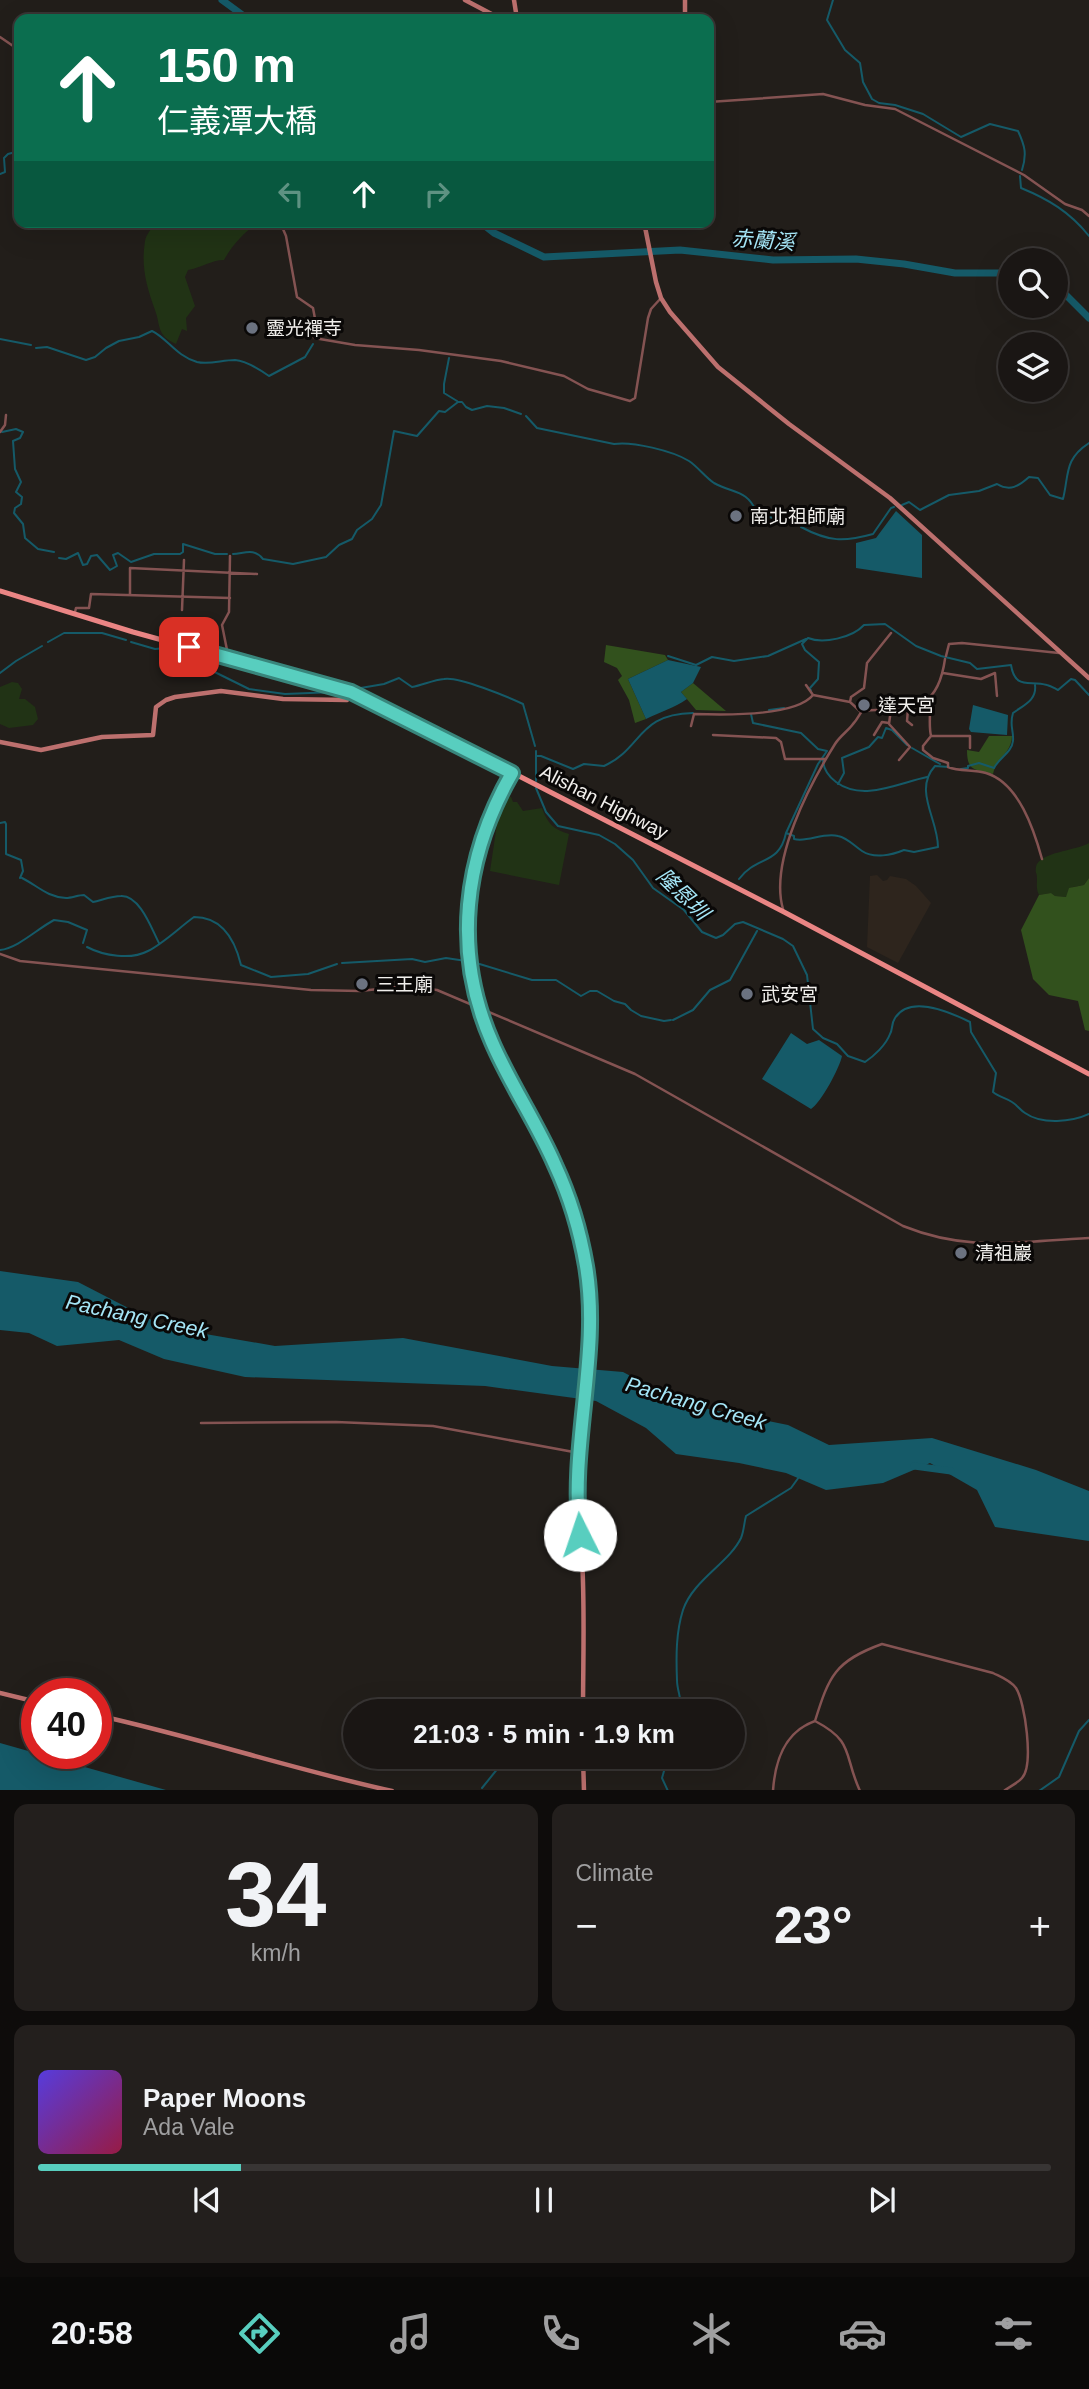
<!DOCTYPE html>
<html lang="en">
<head>
<meta charset="utf-8">
<style>
	:root { --surface:#1a1614; --page:#231f1d; --text:#f1f3f6; --muted:#9f9fa0; --line:#383534; --accent:#58cebf }
	body { margin:0; font-family:Arial,"Noto Sans TC",sans-serif; background:var(--page); color:var(--text); height:100vh; display:flex; flex-direction:column; font-size:26px; white-space:nowrap }
	* { box-sizing:border-box; margin:0 }
	p { font-size:23px; color:var(--muted) }
	.icon { flex:none; width:38px; height:38px; fill:none; stroke:currentColor; stroke-width:2; stroke-linecap:round; stroke-linejoin:round }
	.map { position:relative; height:1790px; overflow:hidden }
	.details { display:flex; flex-direction:column; gap:14px; padding:14px; background:#0e0c0b; flex:1 }
	.details>* { flex:none }
	.hud { position:absolute; left:14px; top:14px; width:700px; height:214px; border-radius:14px; box-shadow:0 7px 28px #0002,0 0 0 2px var(--line); background:#0b6e4f; color:#fff; overflow:hidden }
	.fabs { position:absolute; left:998px; top:248px; display:grid; gap:14px }
	.fabs a { display:grid; place-items:center; width:70px; height:70px; border-radius:50%; background:var(--surface); box-shadow:0 7px 28px #0002,0 0 0 2px var(--line); font-size:35px }
	.speed { position:absolute; left:21px; top:1678px; display:flex; gap:14px; font-size:35px; font-weight:700; text-align:center }
	.speed>* { display:grid; place-content:center; width:91px; height:91px; border-radius:50%; background:var(--surface); box-shadow:0 7px 28px #0002,0 0 0 2px var(--line); line-height:1 }
	.speed .limit { border:10px solid #d22; background:#fff; color:#111 }
	.pin { position:absolute; display:grid; place-items:center; width:60px; height:60px; color:#fff; margin:-30px; border-radius:14px; box-shadow:0 4px 10px #0006 }
	.me { position:absolute; width:77px; margin:-38px; rotate:356deg; stroke-linejoin:round; filter:drop-shadow(0 0 5px #0008) }
	.turn { display:flex; align-items:center; gap:24px; height:147px; padding:0 28px; font-size:32px }
	.turn .icon { width:91px; height:91px; stroke-width:2.5 }
	.turn b { display:block; font-size:49px; line-height:60px }
	.lanes { display:flex; align-items:center; height:66px; padding:0 28px; background:#0003; justify-content:center; gap:35px; direction:ltr }
	.lanes .off { opacity:.35 }
	.big { font-size:52px; font-weight:700; line-height:1.1 }
	.details .widget { flex:1; display:flex; flex-direction:column; justify-content:center; gap:10px; min-width:0; padding:0 24px; border-radius:14px; background:var(--page) }
	.details .dial { align-items:center; gap:0 }
	.dial b { font-size:91px; line-height:1 }
	.song { display:flex; align-items:center; gap:21px }
	.cover { width:84px; height:84px; border-radius:10px; background:linear-gradient(135deg,hsl(250 70% 55%),hsl(340 70% 35%)) }
	.played { height:7px; border-radius:4px; background:linear-gradient(90deg,var(--accent) 20%,var(--line) 20%) }
	.keys { display:flex; justify-content:space-around; direction:ltr }
	.heat { display:flex; justify-content:space-between; align-items:center; font-size:38px; direction:ltr }
	.details .tiles { flex:1; display:grid; gap:14px; grid-template-columns:1fr 1fr }
	.widget:last-child { grid-column:span 2 }
	.trip { position:absolute; left:343px; top:1699px; width:402px; height:70px; border-radius:35px; background:var(--surface); box-shadow:0 7px 28px #0002,0 0 0 2px var(--line); font-weight:700; line-height:70px; text-align:center }
	.dock { display:flex; height:112px; justify-content:space-around; align-items:center; background:#0a0908; color:var(--muted) }
	.dock .icon { width:49px; height:49px }
	.dock .current { color:var(--accent) }
	.dock b { font-size:32px; color:var(--text) }
	.map>svg:first-child { display:block }
</style>
</head>
<body>
<div class="map">
<svg width="1089" height="1791" viewBox="0 0 1089 1791">
	<rect width="100%" height="100%" fill="#221e1a"/>
	<!-- built -->
	<path fill="#2e251d" d="M 877,875 L 883,881 L 887,880 L 890,876 L 906,879 L 916,886 L 931,903 L 898,963 L 867,947 L 870,876 Z"/>
	<!-- green -->
	<path fill="#213315" d="M 155,222 L 261,222 C 247,228 231,247 224,260 C 211,260 201,268 188,270 L 185,277 L 195,306 L 186,318 L 187,331 L 182,329 L 176,344 C 156,335 161,326 155,310 C 146,285 141,266 145,241 C 146,234 152,229 155,222 Z
		M 12,682 L 18,683 L 22,689 L 19,699 L 25,699 L 35,707 L 38,719 L 33,725 L 9,728 L 0,724 L 0,687 Z
		M 501,797 L 511,797 L 513,802 L 517,802 L 523,811 L 542,808 C 547,823 554,830 569,834 L 559,885 L 490,871 Z
		M 1089,843 L 1089,878 L 1084,885 L 1073,887 L 1066,897 L 1055,896 L 1051,893 L 1039,895 C 1036,888 1037,886 1037,879 C 1037,871 1035,875 1036,867 C 1039,852 1075,851 1089,843 Z"/>
	<!-- forest -->
	<path fill="#32511d" d="M 606,645 L 665,655 L 668,660 L 628,679 L 646,719 L 635,723 L 629,700 L 618,680 L 622,676 L 617,668 L 604,662 Z
		M 693,683 L 726,711 L 696,710 L 681,692 Z
		M 989,736 L 1012,736 C 1012,753 996,758 993,774 C 975,769 967,772 967,750 L 979,752 Z
		M 1089,878 L 1089,1031 L 1085,1030 L 1078,1001 L 1049,995 L 1033,979 L 1021,930 L 1039,895 L 1051,893 L 1055,896 L 1066,897 L 1069,888 L 1084,885 Z"/>
	<!-- water -->
	<path fill="#155a68" d="M 896,511 L 922,535 L 922,578 L 856,568 L 856,543 L 876,538 Z
		M 668,660 L 701,667 L 693,683 L 681,692 L 687,699 C 674,708 660,712 646,719 L 628,679 Z
		M 973,705 L 1008,715 L 1007,735 L 971,732 L 969,729 Z
		M 791,1033 L 807,1044 L 819,1040 L 842,1056 C 840,1067 821,1103 811,1109 L 762,1079 Z
		M 0,1271 L 78,1282 L 165,1327 L 275,1346 L 403,1338 L 552,1366 L 623,1372 L 684,1404 L 788,1425 L 829,1445 L 932,1438 L 1036,1470 L 1089,1491 L 1089,1541 L 995,1527 L 977,1490 L 930,1463 L 883,1483 L 826,1490 L 786,1473 L 739,1463 L 676,1454 L 646,1428 L 596,1401 L 485,1386 L 245,1377 L 164,1359 L 119,1340 L 57,1346 L 29,1333 L 0,1330 Z
		M 0,1743 L 166,1790 L 0,1790 Z"/>
	<g fill="none" stroke-linecap="round" stroke-linejoin="round">
		<!-- stream -->
		<path stroke="#155a68" stroke-width="2" d="M 833,0 L 827,20 L 845,50 L 860,63 L 863,82 L 872,99 L 879,103 L 895,105 L 923,114 L 961,137 L 990,124 L 1018,131 C 1025,146 1027,154 1022,170
			M 0,174 L 5,172 L 4,158 L 8,154 L 19,151
			M 1020,176 L 1021,188 C 1048,199 1070,212 1089,236
			M 0,339 L 31,345
			M 36,348 L 47,347 L 86,360 L 95,357 L 106,348 L 119,341 L 139,337 L 152,331 C 167,338 176,356 197,362 C 209,365 222,360 235,360 C 247,361 259,369 269,376 L 305,357 L 313,344
			M 449,358 L 444,384 L 444,393 L 457,401
			M 526,416 L 537,428 L 614,444 C 632,441 673,451 689,461 C 698,467 705,477 714,483 C 734,494 747,489 757,513 L 792,524
			M 2,432 L 16,429 L 23,432 L 20,438 L 13,441 L 15,469 L 21,482 L 16,492 L 22,497 L 21,504 L 15,508 L 14,513 L 23,524 L 25,538 L 38,549 L 54,552
			M 902,505 L 909,502 L 920,510 L 949,495 L 979,491 L 997,484 C 1010,492 1019,486 1029,477 L 1038,478 L 1050,495 L 1063,499 C 1069,475 1064,459 1089,443
			M 801,527 C 829,542 844,542 873,534 L 891,508 L 894,507
			M 233,554 C 246,553 254,548 263,559 L 293,564 L 326,557 L 339,545 L 352,539 L 357,530 L 372,519 L 381,505 L 394,431 L 417,436 L 439,411 L 445,412 L 458,402 L 462,402 L 466,407 L 472,410 L 487,406 L 504,408 L 521,414
			M 59,558 L 66,559 L 78,553 L 83,565 L 87,564 L 91,556 L 97,555 L 110,570 L 117,566 L 113,555 L 118,553 L 131,562 L 154,554 L 180,554 L 183,552 L 183,544 L 215,554 L 227,554
			M 48,642 L 64,633 L 102,633 L 126,640
			M 131,642 L 155,649 L 166,648 L 249,689 L 285,694 L 335,692
			M 668,656 L 696,665 L 712,657 L 734,661 L 768,656 L 806,639
			M 0,673 L 16,661 L 42,646
			M 349,690 L 384,684 L 399,678 L 412,687 C 423,685 433,680 444,679 C 458,676 508,697 523,704 L 535,746
			M 811,691 L 810,688 L 818,679 L 819,662 L 805,650 L 802,644 L 808,638 C 823,644 852,638 864,625 L 885,624 L 916,646 L 941,656 L 970,663 L 977,669 L 1011,665 C 1015,690 1029,680 1047,685 C 1051,686 1054,688 1058,690 L 1071,679 L 1075,680 L 1089,695
			M 769,710 L 784,708
			M 751,714 L 753,723 L 801,733 L 818,749 L 827,751 L 818,764 L 786,833
			M 912,748 L 940,764
			M 536,756 L 541,756 L 573,769 L 584,764 L 604,766 C 643,748 637,714 693,713
			M 823,759 C 823,769 828,776 836,782 C 863,802 898,783 927,777
			M 961,769 L 968,768 L 968,766 L 979,763 L 994,768 C 999,758 1012,752 1013,741 C 1014,730 1009,726 1013,713 C 1024,705 1037,700 1035,685
			M 536,781 L 536,751
			M 838,784 L 844,773 L 842,758 L 869,747 L 878,737 L 882,738 L 886,728 L 892,730 L 907,745
			M 536,788 L 546,812 L 558,826 L 599,835 L 615,844 L 633,860 L 653,888 L 684,910 L 702,932 L 716,938 L 723,935 L 735,924 L 743,922 L 783,939 L 793,946 L 807,975 L 813,1029 L 823,1038 L 837,1044 L 848,1056 L 865,1062 C 874,1056 886,1045 890,1034 C 893,1029 891,1024 895,1018 C 910,994 950,1012 970,1022 L 971,1032 L 996,1073 L 993,1092 C 999,1097 1006,1098 1012,1102 C 1017,1105 1020,1110 1025,1113 C 1042,1125 1072,1122 1089,1114
			M 0,823 L 5,822 L 6,824 L 6,854 L 21,860 L 23,871 L 20,878
			M 22,878 C 38,886 47,897 66,898 C 72,898 78,895 84,895 L 93,902 C 102,900 112,896 121,896 C 140,895 152,930 159,943
			M 739,879 C 757,855 779,866 786,833 L 794,836 L 794,839 C 807,843 823,832 838,836 C 848,838 854,846 862,851 C 874,859 892,855 904,850 L 914,852 L 938,847 C 938,819 913,790 935,766 L 949,767
			M 87,947 C 104,956 131,960 148,951 C 164,943 180,927 194,917 C 223,917 235,940 241,965 L 271,977 L 308,974 L 337,964
			M 0,950 C 18,948 37,929 54,920 L 68,922 L 87,930 L 83,943
			M 473,962 L 532,980 L 556,980 L 581,996 L 590,991 L 597,991 L 614,1001 L 625,1004 L 631,1010 L 641,1016 L 664,1021 L 671,1020
			M 342,963 L 412,959 L 425,962 L 446,958 L 466,961
			M 673,1020 L 693,1010 L 710,990 L 730,980 L 757,931
			M 680,1712 C 683,1700 677,1692 677,1680 C 676,1656 676,1632 683,1610 C 693,1580 729,1563 741,1538 C 744,1531 744,1523 746,1516 L 791,1488 L 799,1477
			M 668,1757 L 662,1778 L 668,1791
			M 482,1788 L 507,1757
			M 1039,1791 L 1059,1777 L 1079,1731 L 1089,1720"/>
		<!-- river -->
		<path stroke="#155a68" stroke-width="7" d="M 222,0 L 248,19
			M 480,222 L 494,233 L 544,257 L 680,250 L 773,260 L 856,259 L 904,264 L 955,273 L 1010,273
			M 1055,290 L 1065,294 L 1089,318
			M 914,1466 L 951,1471"/>
		<!-- street -->
		<path stroke="#845352" stroke-width="2.5" d="M 0,37 L 19,50
			M 709,102 L 823,94 L 865,105 L 895,109 L 1024,175 L 1065,204 L 1082,210 L 1089,216
			M 280,222 L 286,236 L 297,297 L 313,308 L 316,324 L 314,338 L 355,345 L 419,350 L 501,361 L 564,376 L 588,389 L 630,401 L 635,398 L 648,318 L 651,309 L 661,298
			M 0,432 L 5,425 L 6,415
			M 130,595 L 130,568 L 257,574
			M 182,610 L 184,560
			M 75,612 L 76,608 L 89,608 L 91,594 L 230,598
			M 225,656 L 227,650 L 222,625 L 229,612 L 230,556
			M 946,656 L 949,644 L 962,643 L 1059,653
			M 943,673 L 981,679 L 995,673 L 997,696
			M 806,685 L 813,695 L 850,702 L 861,712
			M 928,700 C 932,712 928,723 931,736 L 923,746 L 923,750 L 933,758 L 948,763 L 948,767 C 960,772 974,769 986,773 C 1019,783 1034,830 1042,859
			M 850,702 L 851,697 L 864,688 L 867,663 L 891,633
			M 891,709 L 889,724 L 910,747 L 899,760
			M 908,709 L 907,721 L 912,725
			M 691,726 L 694,714 C 722,715 795,717 813,695
			M 713,735 L 776,738 L 781,742 L 785,759 L 825,759
			M 874,735 L 882,722 L 889,723
			M 931,736 L 970,736 L 970,748
			M 783,909 C 769,861 810,784 835,744 C 840,736 848,731 853,724 C 857,720 859,715 862,711 C 908,707 937,716 945,659
			M 0,954 L 20,961 L 311,990 L 360,991 L 406,986 L 437,990 L 635,1074 L 903,1226 C 970,1253 1020,1241 1089,1238
			M 201,1423 L 336,1422 L 433,1426 L 579,1453
			M 815,1721 C 829,1676 835,1661 882,1644 L 993,1673 C 1001,1677 1010,1680 1016,1688 C 1025,1702 1034,1765 1022,1778 C 1018,1783 1009,1787 1004,1791
			M 773,1791 C 775,1761 784,1732 815,1721 C 855,1742 843,1754 860,1791"/>
		<!-- secondary -->
		<path stroke="#bd706e" stroke-width="4.5" d="M 465,0 L 501,19
			M 514,0 L 517,19
			M 685,0 L 685,19
			M 644,222 L 656,282 L 661,298 L 670,312 L 718,367 L 789,424 L 890,498 L 1089,678
			M 0,742 L 41,750 L 102,737 L 153,735 L 156,707 L 166,700 L 175,697 L 221,691 L 283,699 L 347,700 L 351,692
			M 512,773 C 464,858 452,949 491,1041 C 509,1083 535,1122 555,1163 C 571,1196 581,1232 586,1269 C 596,1337 581,1406 577,1474 C 575,1503 581,1530 582,1558 C 585,1609 583,1661 583,1712
			M 0,1693 L 37,1702
			M 96,1715 C 196,1737 292,1769 392,1791
			M 583,1757 L 584,1791"/>
		<!-- primary -->
		<path stroke="#ea8584" stroke-width="5" d="M 0,591 L 133,632 L 351,692 L 398,714 L 784,912 L 1089,1074"/>
	</g>
	<g fill="none" stroke-linecap="round" stroke-linejoin="round">
		<!-- route casing -->
		<g stroke="#39867c" stroke-width="18">
			<path id="route" d="M 189,647 L 351,692 L 512,773 C 464,857 452,951 492,1042 C 510,1084 537,1123 555,1165 C 570,1197 580,1231 586,1266 C 601,1354 569,1446 580,1535"/>
		</g>
		<!-- route -->
		<use href="#route" stroke="#58cebf" stroke-width="12"/>
	</g>
	<!-- markers -->
	<g fill="#6b7280" stroke="#0a0807" stroke-width="2.5">
		<circle cx="252" cy="328" r="7"/>
		<circle cx="736" cy="516" r="7"/>
		<circle cx="864" cy="705" r="7"/>
		<circle cx="362" cy="984" r="7"/>
		<circle cx="747" cy="994" r="7"/>
		<circle cx="961" cy="1253" r="7"/>
	</g>
	<g text-anchor="middle" dominant-baseline="central" stroke-width="6" stroke-linejoin="round" paint-order="stroke">
		<!-- poi labels -->
		<g font-size="19" fill="#f1efec" stroke="#0a0807" text-anchor="start">
			<text x="266" y="328">靈光禪寺</text>
			<text x="750" y="516">南北祖師廟</text>
			<text x="878" y="705">達天宮</text>
			<text x="376" y="984">三王廟</text>
			<text x="761" y="994">武安宮</text>
			<text x="975" y="1253">清祖巖</text>
		</g>
		<!-- street labels -->
		<g font-size="19" fill="#f1efec" stroke="#0a0807">
			<text transform="translate(604 802) rotate(27)">Alishan Highway</text>
		</g>
		<!-- water labels -->
		<g font-size="21" font-style="italic" fill="#a5e6f7" stroke="#0a0807">
			<text transform="translate(763 240) rotate(4)">赤蘭溪</text>
			<text transform="translate(683 894) rotate(44)">隆恩圳</text>
			<text transform="translate(137 1316) rotate(12)">Pachang Creek</text>
			<text transform="translate(696 1403) rotate(16)">Pachang Creek</text>
		</g>
	</g>
</svg>
<div class="fabs">
<a><svg class="icon" aria-label="search" viewBox="0 0 24 24"><circle cx="10" cy="10" r="6"/><path d="M15 15l6 6"/></svg></a>
<a><svg class="icon" aria-label="layers" viewBox="0 0 24 24"><path d="M12 4l9 5-9 5-9-5zM3 14l9 5 9-5"/></svg></a>
</div>
<div class="speed"><div class="limit">40</div></div>
<div class="pin" style="left:189px;top:647px;background:#d93025"><svg class="icon" aria-label="arrive" viewBox="0 0 24 24"><path d="M6 21V4h12l-3 4 3 4H6"/></svg></div>
<svg class="me" style="left:580px;top:1535px" viewBox="-20 -20 40 40"><circle r="19" fill="#fff"/><path d="M0-13L10 11 0 6-10 11z" fill="#58cebf"/></svg>
<div class="trip">21:03 · 5 min · 1.9 km</div>
<div class="hud">
<div class="turn"><svg class="icon" aria-label="ahead" viewBox="0 0 24 24"><path d="M12 20V5M6 11l6-6 6 6"/></svg><div><b>150 m</b>仁義潭大橋</div></div>
<div class="lanes"><svg class="icon off" aria-label="left" viewBox="0 0 24 24"><path d="M17 20v-9H6M10 6l-5 5 5 5"/></svg><svg class="icon" aria-label="ahead" viewBox="0 0 24 24"><path d="M12 20V5M6 11l6-6 6 6"/></svg><svg class="icon off" aria-label="right" viewBox="0 0 24 24"><path d="M7 20v-9h11M14 6l5 5-5 5"/></svg></div>
</div>
</div>
<section class="details">
<div class="tiles">
<div class="widget dial"><b>34</b><p>km/h</p></div>
<div class="widget"><p>Climate</p>
<div class="heat"><a>−</a><b class="big">23°</b><a>+</a></div>
</div>
<div class="widget">
<div class="song"><i class="cover"></i><div><b>Paper Moons</b><p>Ada Vale</p></div></div>
<div class="played"></div>
<div class="keys"><svg class="icon" aria-label="previous" viewBox="0 0 24 24"><path d="M18 5L8 12l10 7zM5 5v14"/></svg><svg class="icon" aria-label="pause" viewBox="0 0 24 24"><path d="M8 5v14M16 5v14"/></svg><svg class="icon" aria-label="next" viewBox="0 0 24 24"><path d="M6 5l10 7-10 7zM19 5v14"/></svg></div>
</div>
</div>
</section>
<nav class="dock">
<b>20:58</b>
<svg class="icon current" aria-label="directions" viewBox="0 0 24 24"><path d="M12 3l9 9-9 9-9-9zM9 14v-3h6M13 9l2 2-2 2"/></svg>
<svg class="icon" aria-label="music" viewBox="0 0 24 24"><path d="M9 18V5l10-2v13"/><circle cx="6" cy="18" r="3"/><circle cx="16" cy="16" r="3"/></svg>
<svg class="icon" aria-label="phone" viewBox="0 0 24 24"><path d="M5 4h4l2 5-3 2q2 4 5 5l2-3 5 2v4C11 20 4 13 5 4z"/></svg>
<svg class="icon" aria-label="climate" viewBox="0 0 24 24"><path d="M12 3v18M4 7l16 10M4 17L20 7"/></svg>
<svg class="icon" aria-label="car" viewBox="0 0 24 24"><path d="M5 17H2v-5l4-1 3-4h7l3 4 3 1v5h-3M9 17h6M6 11h13"/><circle cx="7" cy="17" r="2"/><circle cx="17" cy="17" r="2"/></svg>
<svg class="icon" aria-label="filters" viewBox="0 0 24 24"><path d="M4 7h16M4 17h16"/><circle cx="9" cy="7" r="2"/><circle cx="15" cy="17" r="2"/></svg>
</nav>
</body>
</html>
